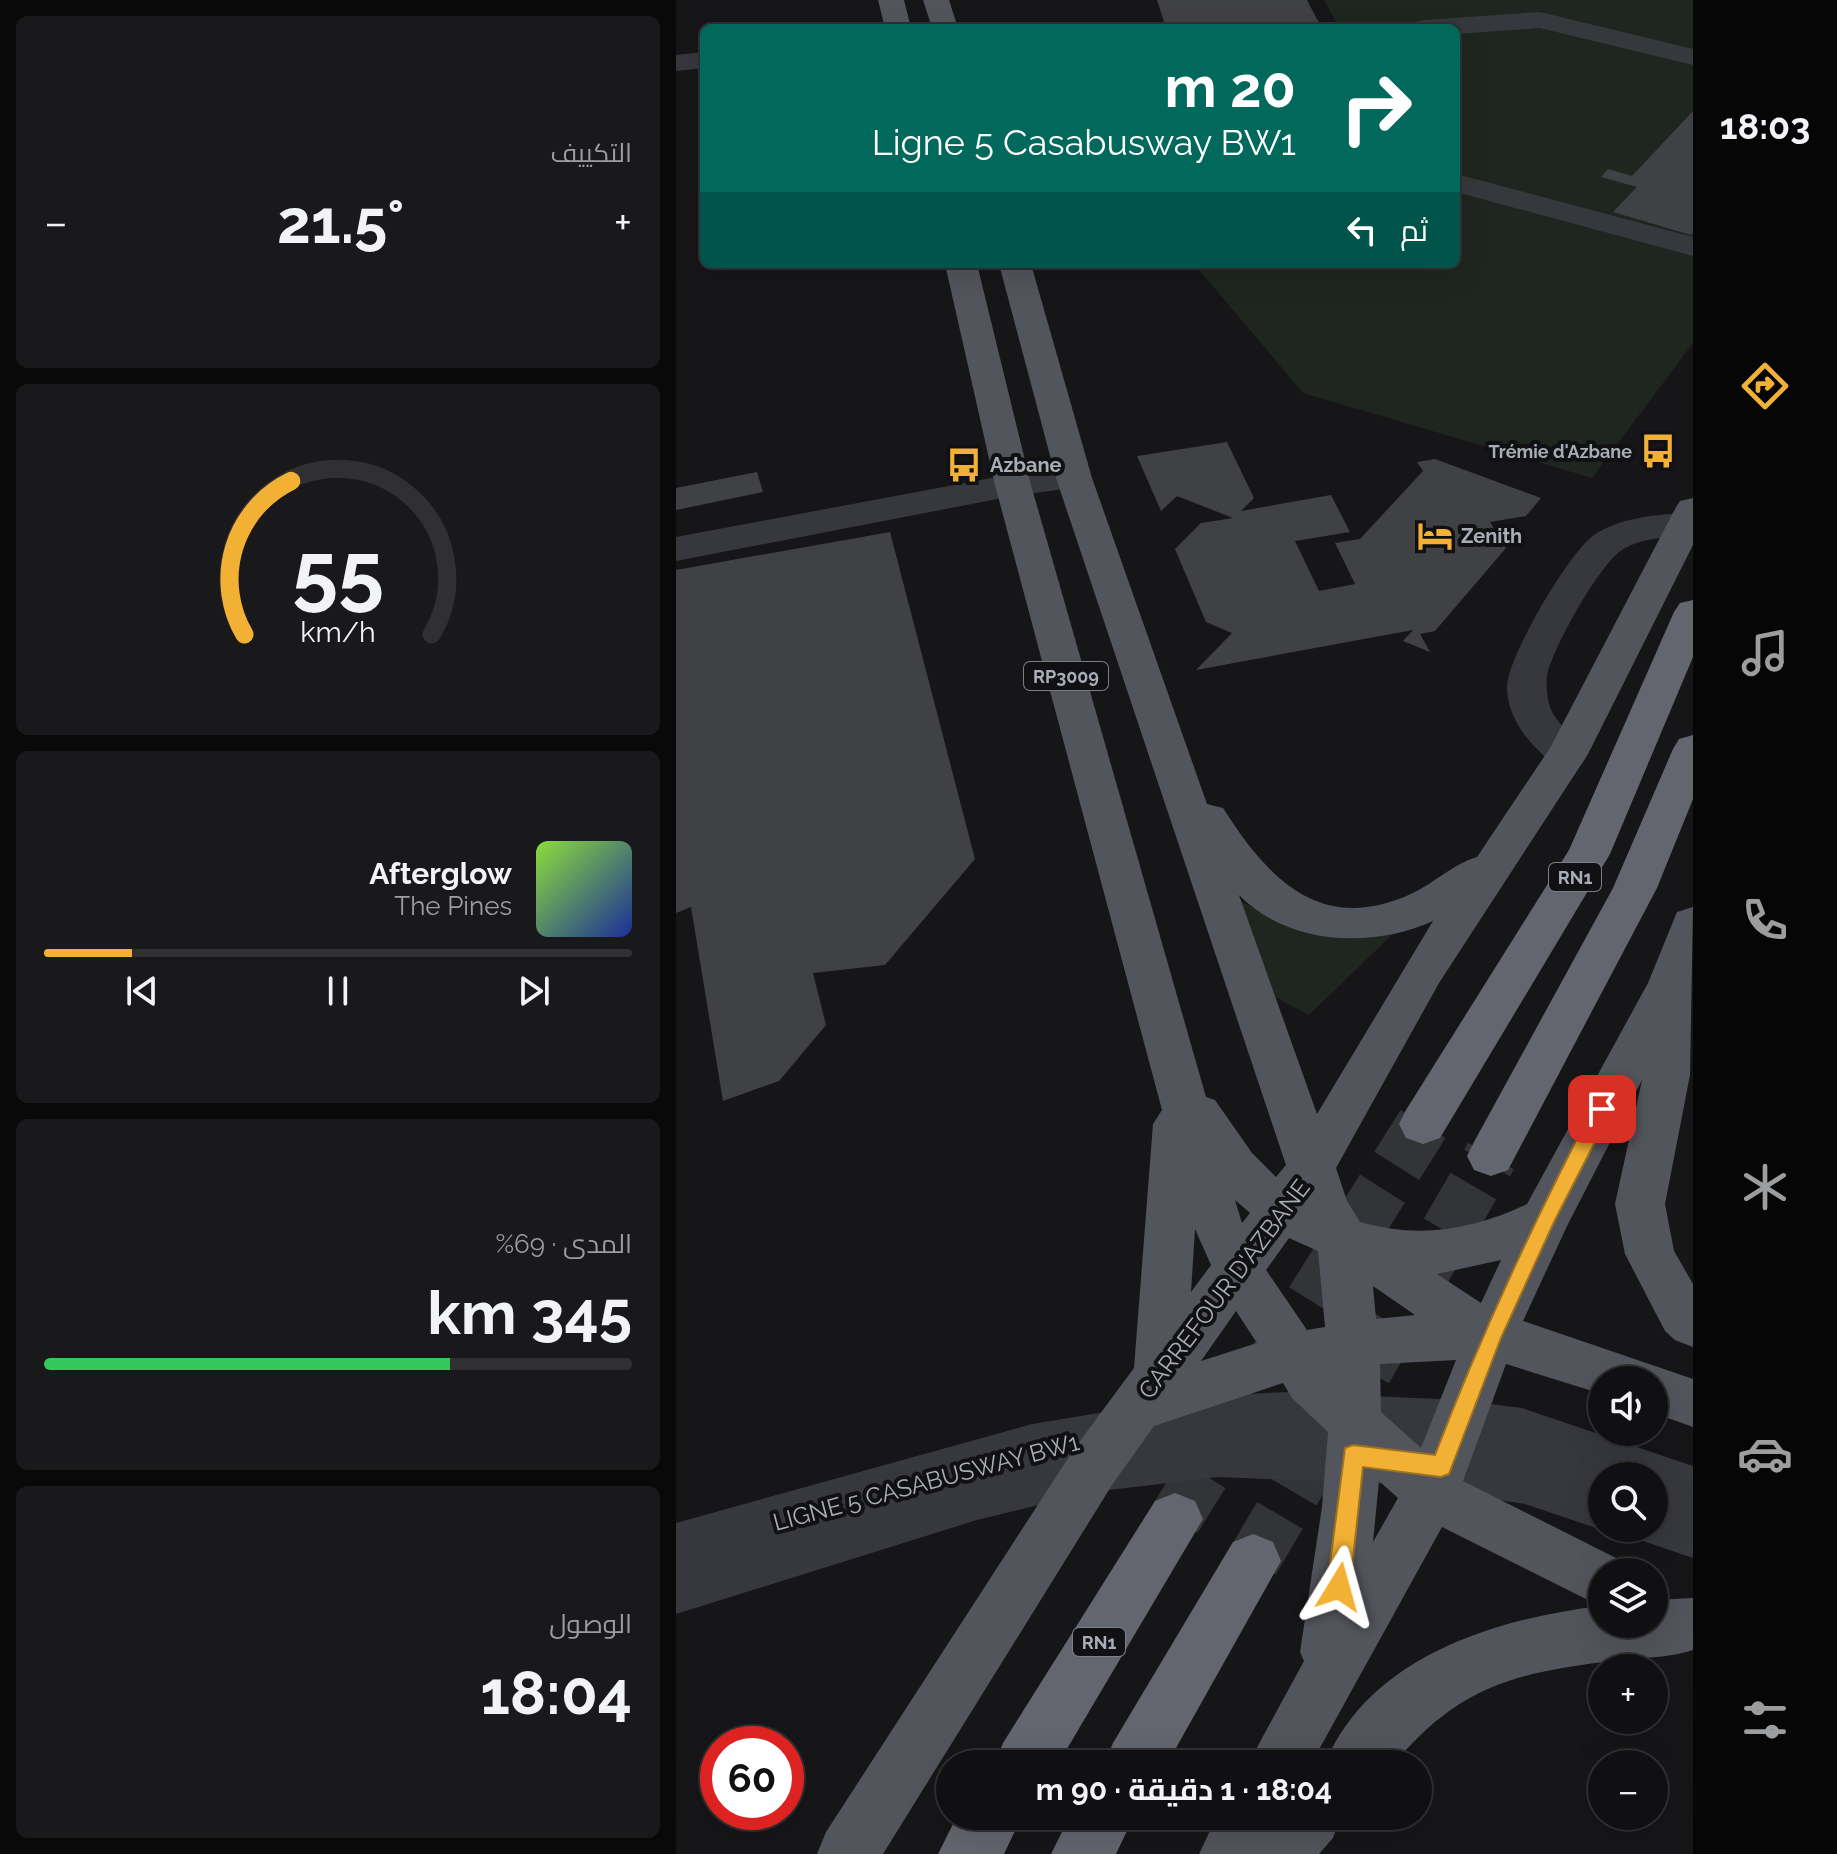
<!DOCTYPE html>
<html lang="ar">
<head>
<meta charset="utf-8">
<style>
	:root { --surface:#101012; --page:#19191b; --text:#f1f3f6; --muted:#9c9d9f; --line:#303032; --accent:#f2b134 }
	body { margin:0; font-family:Raleway,Cairo,sans-serif; background:var(--page); color:var(--text); direction:rtl; height:100vh; display:flex; flex-direction:column; font-size:30px; white-space:nowrap }
	* { box-sizing:border-box; margin:0 }
	p { font-size:26px; color:var(--muted) }
	.icon { flex:none; width:44px; height:44px; fill:none; stroke:currentColor; stroke-width:2; stroke-linecap:round; stroke-linejoin:round }
	.map { position:relative; flex:1; overflow:hidden; direction:ltr }
	.side { display:flex; flex-direction:column; gap:16px; padding:16px; background:#09090a; width:676px }
	.side>* { flex:none }
	.banner { position:absolute; left:24px; top:24px; width:760px; height:244px; border-radius:12px; box-shadow:0 8px 32px #0002,0 0 0 2px var(--line); direction:rtl; background:#00695c; color:#fff; overflow:hidden }
	.fabs { position:absolute; left:912px; top:1366px; display:grid; gap:16px }
	.fabs a { display:grid; place-items:center; width:80px; height:80px; border-radius:50%; background:var(--surface); box-shadow:0 8px 32px #0002,0 0 0 2px var(--line); font-size:40px }
	.speed { position:absolute; left:24px; top:1726px; display:flex; gap:16px; font-size:40px; font-weight:700; text-align:center }
	.speed>* { display:grid; place-content:center; width:104px; height:104px; border-radius:50%; background:var(--surface); box-shadow:0 8px 32px #0002,0 0 0 2px var(--line); line-height:1 }
	.speed .limit { border:12px solid #d22; background:#fff; color:#111 }
	.pin { position:absolute; display:grid; place-items:center; width:68px; height:68px; color:#fff; margin:-34px; border-radius:16px; box-shadow:0 4px 12px #0006 }
	.me { position:absolute; width:88px; margin:-44px; rotate:8deg; stroke-linejoin:round; filter:drop-shadow(0 0 6px #0008) }
	.turn { display:flex; align-items:center; gap:28px; height:168px; padding:0 32px; font-size:36px }
	.turn .icon { width:104px; height:104px; stroke-width:2.5 }
	.turn b { display:block; font-size:56px; line-height:68px }
	.then { display:flex; align-items:center; height:76px; padding:0 32px; background:#0003; gap:16px; font-size:30px }
	.big { font-size:60px; font-weight:700; line-height:1.1 }
	.side .card { flex:1; display:flex; flex-direction:column; justify-content:center; gap:12px; min-width:0; padding:0 28px; border-radius:12px; background:var(--page) }
	.side .dial { align-items:center; gap:0 }
	.dial svg { height:208px; overflow:visible; fill:none; stroke:var(--line); stroke-width:7; stroke-linecap:round; text-anchor:middle }
	.dial text { fill:var(--text); stroke:none }
	.song { display:flex; align-items:center; gap:24px }
	.cover { width:96px; height:96px; border-radius:12px; background:linear-gradient(135deg,hsl(90 70% 55%),hsl(230 70% 35%)) }
	.played { height:8px; border-radius:4px; background:linear-gradient(90deg,var(--accent) 15%,var(--line) 15%) }
	.keys { display:flex; justify-content:space-around; direction:ltr }
	.heat { display:flex; justify-content:space-between; align-items:center; font-size:44px; direction:ltr }
	.charge { height:12px; border-radius:6px; background:linear-gradient(90deg,#34c759 69%,var(--line) 0) }
	.trip { position:absolute; left:260px; top:1750px; width:496px; height:80px; border-radius:40px; background:var(--surface); box-shadow:0 8px 32px #0002,0 0 0 2px var(--line); font-weight:700; line-height:80px; text-align:center; direction:rtl }
	main { display:flex; flex:1; min-height:0 }
	.tab-bar { display:flex; flex-direction:column; width:144px; justify-content:space-around; align-items:center; background:#060607; color:var(--muted) }
	.tab-bar .icon { width:56px; height:56px }
	.tab-bar .selected { color:var(--accent) }
	.tab-bar b { font-size:36px; color:var(--text) }
	.map>svg:first-child { display:block }
</style>
</head>
<body>
<main>
<nav class="tab-bar">
<b>18:03</b>
<svg class="icon selected" aria-label="directions" viewBox="0 0 24 24"><path d="M12 3l9 9-9 9-9-9zM9 14v-3h6M13 9l2 2-2 2"/></svg>
<svg class="icon" aria-label="music" viewBox="0 0 24 24"><path d="M9 18V5l10-2v13"/><circle cx="6" cy="18" r="3"/><circle cx="16" cy="16" r="3"/></svg>
<svg class="icon" aria-label="phone" viewBox="0 0 24 24"><path d="M5 4h4l2 5-3 2q2 4 5 5l2-3 5 2v4C11 20 4 13 5 4z"/></svg>
<svg class="icon" aria-label="climate" viewBox="0 0 24 24"><path d="M12 3v18M4 7l16 10M4 17L20 7"/></svg>
<svg class="icon" aria-label="car" viewBox="0 0 24 24"><path d="M5 17H2v-5l4-1 3-4h7l3 4 3 1v5h-3M9 17h6M6 11h13"/><circle cx="7" cy="17" r="2"/><circle cx="17" cy="17" r="2"/></svg>
<svg class="icon" aria-label="filters" viewBox="0 0 24 24"><path d="M4 7h16M4 17h16"/><circle cx="9" cy="7" r="2"/><circle cx="15" cy="17" r="2"/></svg>
</nav>
<div class="map">
<svg width="1017" height="1854" viewBox="0 0 1017 1854">
	<rect width="100%" height="100%" fill="#161618"/>
	<!-- green -->
	<path fill="#1e261f" d="M 648,0 L 1017,0 L 1017,343 L 916,478 L 627,393 L 518,264 L 780,264 L 780,28 L 636,28 L 662,26 Z
		M 562,900 L 603,920 L 669,938 L 722,929 L 633,1015 L 599,997 Z"/>
	<!-- building -->
	<path fill="#404145" d="M 481,0 L 631,0 L 643,23 L 490,28 Z
		M 1017,111 L 1017,233 L 1015,235 L 937,212 L 961,187 L 925,177 L 932,169 L 956,176 Z
		M 551,442 L 578,498 L 565,511 L 655,495 L 674,532 L 619,541 L 643,591 L 679,584 L 659,543 L 684,539 L 747,471 L 741,462 L 759,459 L 865,498 L 850,516 L 814,522 L 830,548 L 759,631 L 744,634 L 754,652 L 727,641 L 737,630 L 520,670 L 556,633 L 530,622 L 499,549 L 525,523 L 557,518 L 501,496 L 485,511 L 461,456 Z
		M 81,472 L 87,492 L 0,510 L 0,488 Z
		M 214,532 L 299,859 L 209,965 L 137,973 L 150,1025 L 103,1081 L 47,1101 L 15,907 L 0,913 L 0,570 Z"/>
	<g fill="none" stroke-linecap="round" stroke-linejoin="round">
		<!-- highway-tunnel -->
		<path stroke="#333438" stroke-width="53" stroke-dasharray="53 27" stroke-linecap="butt" d="M 593,1369 L 747,1124
			M 690,1370 L 815,1156
			M 499,1519 L 556,1427
			M 577,1561 L 655,1429"/>
		<!-- minor -->
		<path fill="#37383d" fill-rule="evenodd" d="M 864,12 L 1017,49 L 1017,65 L 864,28 L 780,34 L 780,28 L 735,28 L 738,22 L 748,20 Z
			M 28,52 L 28,68 L 0,71 L 0,55 Z
			M 780,174 L 1017,237 L 1017,256 L 780,192 Z
			M 398,467 L 411,470 L 416,478 L 411,486 L 337,496 L 0,561 L 0,537 L 337,474 Z
			M 1007,513 L 1017,515 L 1017,533 C 993,539 968,536 946,550 C 923,565 876,649 871,676 C 870,686 871,698 874,707 C 881,727 902,736 912,754 L 906,764 C 887,770 877,765 863,751 C 846,735 831,712 831,687 C 831,658 893,552 918,535 C 943,518 978,515 1007,513 Z
			M 613,1392 L 782,1400 L 846,1408 L 1017,1466 L 1017,1558 L 958,1538 L 954,1528 L 978,1528 L 978,1476 L 926,1476 L 926,1528 L 931,1528 L 926,1530 L 849,1504 L 718,1484 L 542,1477 L 417,1492 L 301,1520 L 0,1614 L 0,1523 L 356,1424 L 526,1396 Z"/>
		<!-- major -->
		<path fill="#53555c" fill-rule="evenodd" d="M 202,0 L 228,0 L 235,28 L 209,28 Z
			M 247,0 L 273,0 L 282,28 L 256,28 Z
			M 269,264 L 301,264 L 355,485 L 530,1097 L 539,1100 L 576,1153 L 600,1177 L 610,1165 L 380,478 L 323,264 L 355,264 L 416,478 L 531,804 L 547,808 C 593,880 645,936 737,893 C 760,882 777,864 801,857 L 874,748 L 999,509 L 1004,501 L 1017,498 L 1017,545 L 912,754 L 763,983 L 660,1168 L 671,1201 L 684,1222 C 743,1239 796,1230 851,1204 L 972,983 L 1001,912 L 1017,907 L 1014,1075 L 989,1204 L 998,1251 L 1017,1284 L 1017,1347 L 999,1340 L 989,1331 L 949,1254 L 939,1204 L 966,1080 L 891,1226 L 847,1321 L 1017,1379 L 1017,1427 L 978,1413 L 978,1380 L 926,1380 L 926,1394 L 830,1364 L 787,1481 L 946,1561 L 951,1572 L 926,1572 L 926,1624 L 978,1624 L 978,1600 L 1017,1598 L 1017,1650 C 994,1658 968,1657 944,1660 C 844,1672 785,1683 718,1764 L 649,1764 C 693,1657 819,1619 924,1606 L 766,1527 L 635,1764 L 572,1764 L 628,1661 L 624,1652 L 646,1507 L 652,1432 L 616,1398 L 607,1383 L 478,1426 L 436,1485 L 207,1854 L 141,1854 L 150,1832 L 398,1449 L 458,1368 L 477,1124 L 486,1110 L 319,485 ZM 563,895 C 612,945 695,949 757,921 L 641,1114 ZM 559,1200 L 574,1213 L 566,1223 ZM 519,1229 L 535,1265 L 515,1292 ZM 613,1238 L 642,1251 L 649,1327 L 631,1330 L 590,1270 ZM 825,1260 L 805,1303 L 761,1274 ZM 697,1286 L 739,1315 L 700,1319 ZM 560,1311 L 581,1343 L 525,1361 ZM 780,1360 L 745,1448 L 705,1412 L 704,1364 ZM 703,1481 L 722,1498 L 697,1542 Z
			M 541,1816 L 665,1816 L 657,1838 L 643,1854 L 523,1854 Z"/>
		<!-- highway -->
		<path fill="#63666e" fill-rule="evenodd" d="M 1017,600 L 1017,657 L 934,854 L 764,1138 L 747,1144 L 730,1138 L 723,1124 L 730,1110 L 893,850 L 998,612 L 1004,603 Z
			M 1017,735 L 1017,799 L 981,888 L 832,1170 L 815,1176 L 798,1170 L 791,1156 L 798,1142 L 937,888 L 997,749 L 1003,739 Z
			M 499,1493 L 519,1501 L 527,1519 L 382,1764 L 318,1764 L 327,1743 L 479,1501 Z
			M 577,1534 L 597,1542 L 605,1561 L 491,1764 L 428,1764 L 437,1743 L 557,1542 Z
			M 281,1816 L 346,1816 L 328,1854 L 262,1854 Z
			M 394,1816 L 458,1816 L 440,1854 L 375,1854 Z"/>
	</g>
	<!-- route -->
	<path fill="#f2b134" stroke="#9d7322" stroke-width="2" d="M 926,1101 L 936,1109 L 878,1222 L 825,1338 L 773,1474 L 765,1477 L 687,1467 L 674,1587 L 671,1595 L 663,1598 L 654,1595 L 651,1587 L 669,1448 L 677,1445 L 759,1455 C 805,1334 859,1219 919,1104 Z"/>
	<!-- icons -->
	<defs>
		<g id="bus-bare" transform="scale(2.76)"><path d="M-5-6H5V4H4V6H2V4H-2V6H-4V4H-5ZM-3.5-4V0h7V-4ZM-3.5 1.2v1.5H-2V1.2ZM2 1.2v1.5H3.5V1.2Z" fill="#f2b134" stroke="#111113" stroke-width="2.5" paint-order="stroke"/></g>
		<g id="hotel-bare" transform="scale(2.76)"><path d="M-6-4.5h1.5V1H6V5H4.5V3h-9V5H-6ZM-4 0a1.8 1.8 0 1 1 3.6 0ZM.5 0V-2.5h3Q6-2.5 6 0Z" fill="#f2b134" stroke="#111113" stroke-width="2.5" paint-order="stroke"/></g>
	</defs>
	<g fill-rule="evenodd">
		<use href="#bus-bare" x="982" y="451"/>
		<use href="#bus-bare" x="288" y="465"/>
		<use href="#hotel-bare" x="759" y="536"/>
	</g>
	<g text-anchor="middle" dominant-baseline="central" stroke-width="8" stroke-linejoin="round" paint-order="stroke">
		<!-- far-poi labels -->
		<g font-size="18" font-weight="bold" fill="#a8adb8" stroke="#111113" text-anchor="end">
			<text x="956" y="451">Trémie d'Azbane</text>
		</g>
		<!-- shield labels -->
		<g fill="#111113" stroke="#7b7e86" stroke-width="2">
			<rect x="348" y="662" width="84" height="28" rx="6"/>
			<rect x="873" y="863" width="52" height="28" rx="6"/>
			<rect x="397" y="1628" width="52" height="28" rx="6"/>
		</g>
		<g font-size="18" font-weight="bold" fill="#a8adb8">
			<text x="390" y="676">RP3009</text>
			<text x="899" y="877">RN1</text>
			<text x="423" y="1642">RN1</text>
		</g>
		<!-- poi labels -->
		<g font-size="20" font-weight="bold" fill="#a8adb8" stroke="#111113" text-anchor="start">
			<text x="314" y="465">Azbane</text>
			<text x="785" y="536">Zenith</text>
		</g>
		<!-- near-street labels -->
		<g font-size="24" fill="#a8adb8" stroke="#111113">
			<text transform="translate(548 1289) rotate(-53)">CARREFOUR D'AZBANE</text>
			<text transform="translate(250 1482) rotate(-15)">LIGNE 5 CASABUSWAY BW1</text>
		</g>
	</g>
</svg>
<div class="fabs">
<a><svg class="icon" aria-label="sound" viewBox="0 0 24 24"><path d="M4 9h4l5-4v14l-5-4H4zM17 9q2 3 0 6"/></svg></a>
<a><svg class="icon" aria-label="search" viewBox="0 0 24 24"><circle cx="10" cy="10" r="6"/><path d="M15 15l6 6"/></svg></a>
<a><svg class="icon" aria-label="layers" viewBox="0 0 24 24"><path d="M12 4l9 5-9 5-9-5zM3 14l9 5 9-5"/></svg></a>
<a>+</a>
<a>−</a>
</div>
<div class="speed"><div class="limit">60</div></div>
<div class="pin" style="left:926px;top:1109px;background:#d93025"><svg class="icon" aria-label="arrive" viewBox="0 0 24 24"><path d="M6 21V4h12l-3 4 3 4H6"/></svg></div>
<svg class="me" style="left:663px;top:1587px" viewBox="-20 -20 40 40"><path d="M0-17L14 15 0 8-14 15z" fill="#f2b134" stroke="#fff" stroke-width="4"/></svg>
<div class="trip">18:04 · 1 دقيقة · 90 m</div>
<div class="banner">
<div class="turn"><svg class="icon" aria-label="right" viewBox="0 0 24 24"><path d="M7 20v-9h11M14 6l5 5-5 5"/></svg><div><b>20 m</b>Ligne 5 Casabusway BW1</div></div>
<div class="then">ثم<svg class="icon" aria-label="left" viewBox="0 0 24 24"><path d="M17 20v-9H6M10 6l-5 5 5 5"/></svg></div>
</div>
</div>
<section class="side">
<div class="card"><p>التكييف</p>
<div class="heat"><a>−</a><b class="big">21.5°</b><a>+</a></div>
</div>
<div class="card dial"><svg viewBox="0 0 100 80">
<path d="M14 69A42 42 0 1 1 86 69"/>
<path d="M14 69A42 42 0 0 1 32 10" stroke="#f2b134"/>
<text x="50" y="56" font-size="32" font-weight="700">55</text>
<text x="50" y="72" font-size="11">km/h</text>
</svg></div>
<div class="card">
<div class="song"><i class="cover"></i><div><b>Afterglow</b><p>The Pines</p></div></div>
<div class="played"></div>
<div class="keys"><svg class="icon" aria-label="previous" viewBox="0 0 24 24"><path d="M18 5L8 12l10 7zM5 5v14"/></svg><svg class="icon" aria-label="pause" viewBox="0 0 24 24"><path d="M8 5v14M16 5v14"/></svg><svg class="icon" aria-label="next" viewBox="0 0 24 24"><path d="M6 5l10 7-10 7zM19 5v14"/></svg></div>
</div>
<div class="card"><p>المدى · 69%</p><b class="big">345 km</b><div class="charge"></div></div>
<div class="card"><p>الوصول</p><b class="big">18:04</b></div>
</section>
</main>
</body>
</html>
